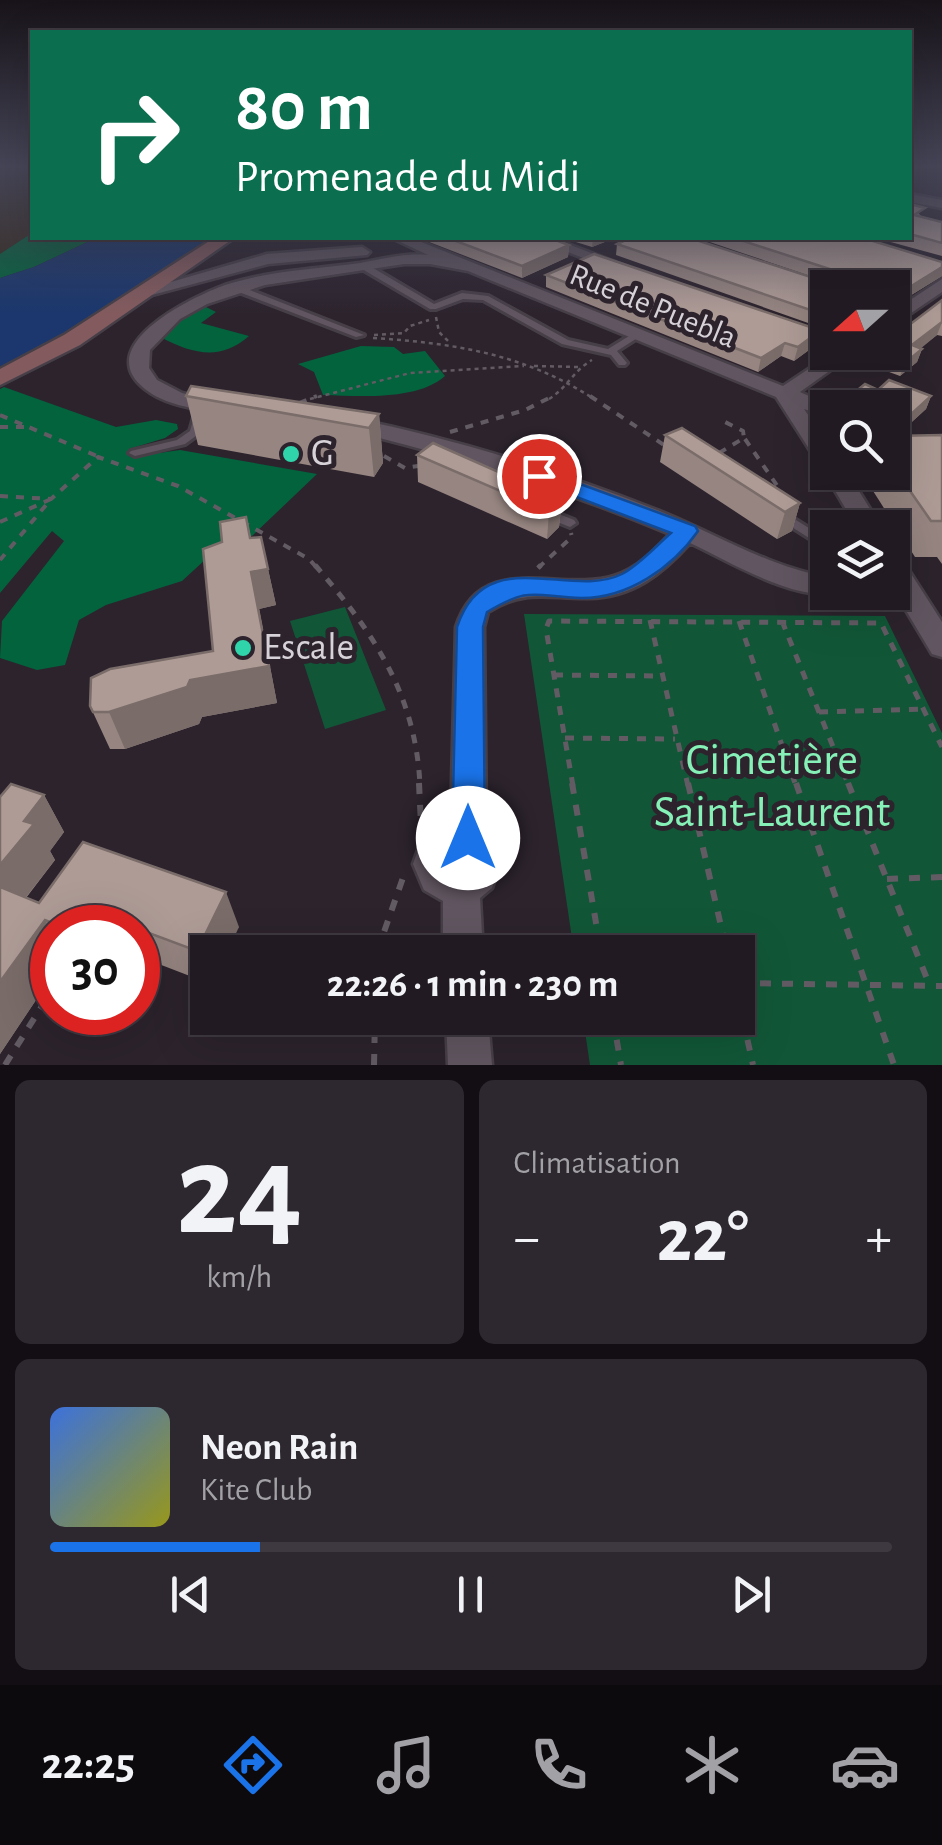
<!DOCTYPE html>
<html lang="fr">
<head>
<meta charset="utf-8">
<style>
	:root { --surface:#211a22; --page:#2d272f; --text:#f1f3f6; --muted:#a2a1a5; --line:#3e3840; --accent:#1a73e8 }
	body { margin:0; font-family:"Alegreya Sans",sans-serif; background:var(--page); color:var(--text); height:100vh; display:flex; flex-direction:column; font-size:38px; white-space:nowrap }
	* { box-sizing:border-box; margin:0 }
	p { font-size:32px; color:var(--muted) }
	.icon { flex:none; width:55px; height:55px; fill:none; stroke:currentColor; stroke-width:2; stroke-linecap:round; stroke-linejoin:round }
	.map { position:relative; height:1065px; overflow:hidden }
	.details { display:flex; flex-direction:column; gap:15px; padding:15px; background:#120e13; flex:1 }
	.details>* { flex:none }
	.hud { position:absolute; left:30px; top:30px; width:882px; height:210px; border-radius:0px; box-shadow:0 10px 40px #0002,0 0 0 2px var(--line); background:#0b6e4f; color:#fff; overflow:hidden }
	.needle { width:65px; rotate:249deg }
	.tools { position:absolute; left:810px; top:270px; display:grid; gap:20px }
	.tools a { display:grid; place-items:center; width:100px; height:100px; border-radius:0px; background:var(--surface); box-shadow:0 10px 40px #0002,0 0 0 2px var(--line); font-size:50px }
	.speed { position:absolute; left:30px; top:905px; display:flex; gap:20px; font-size:50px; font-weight:700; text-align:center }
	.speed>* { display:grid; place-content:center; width:130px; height:130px; border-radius:50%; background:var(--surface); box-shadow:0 10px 40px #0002,0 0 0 2px var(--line); line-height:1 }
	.speed .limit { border:15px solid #d22; background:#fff; color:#111 }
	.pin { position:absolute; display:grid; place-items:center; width:85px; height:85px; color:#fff; margin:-42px; border:5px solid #fff; border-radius:50%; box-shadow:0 2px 10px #0007 }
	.me { position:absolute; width:110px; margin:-55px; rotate:0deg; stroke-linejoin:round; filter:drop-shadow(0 0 8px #0008) }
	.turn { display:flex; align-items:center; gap:35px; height:210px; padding:0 40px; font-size:45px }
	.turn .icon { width:130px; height:130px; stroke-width:2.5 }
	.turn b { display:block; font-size:70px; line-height:85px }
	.big { font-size:75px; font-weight:600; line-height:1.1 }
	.details .widget { flex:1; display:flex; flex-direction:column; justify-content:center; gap:15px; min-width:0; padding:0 35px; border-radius:15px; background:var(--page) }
	.details .dial { align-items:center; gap:0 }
	.dial b { font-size:130px; line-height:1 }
	.song { display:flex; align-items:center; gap:30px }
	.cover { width:120px; height:120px; border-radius:15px; background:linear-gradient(135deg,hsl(220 70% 55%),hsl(60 70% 35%)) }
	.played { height:10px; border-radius:5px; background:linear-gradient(90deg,var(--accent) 25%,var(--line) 25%) }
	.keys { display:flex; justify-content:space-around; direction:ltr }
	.heat { display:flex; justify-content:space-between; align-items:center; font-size:55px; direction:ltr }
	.details .tiles { flex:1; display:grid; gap:15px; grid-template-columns:1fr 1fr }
	.widget:last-child { grid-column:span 2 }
	.trip { position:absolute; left:190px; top:935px; width:565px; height:100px; border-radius:0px; background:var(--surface); box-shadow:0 10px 40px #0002,0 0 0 2px var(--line); font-weight:600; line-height:100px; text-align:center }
	.tab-bar { display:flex; height:160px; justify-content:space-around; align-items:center; background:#0d0a0e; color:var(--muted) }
	.tab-bar .icon { width:70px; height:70px }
	.tab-bar .selected { color:var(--accent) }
	.tab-bar b { font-size:45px; color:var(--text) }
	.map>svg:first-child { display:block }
</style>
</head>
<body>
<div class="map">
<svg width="942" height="1065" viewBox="0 0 942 1065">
	<rect width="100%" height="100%" fill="#2c232d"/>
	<!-- industrial -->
	<path fill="#382b1e" d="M 0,165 L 32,165 L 32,189 L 28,191 L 32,193 L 32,233 L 0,254 Z"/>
	<!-- green -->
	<path fill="#115737" d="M 345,607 L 386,710 L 325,729 L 290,621 Z
		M 524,614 L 885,616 L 942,733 L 942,1065 L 590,1065 L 583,1018 L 738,1018 L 738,952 L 574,952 Z"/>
	<!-- forest -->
	<path fill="#03633d" d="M 32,233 L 32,238 L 96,238 L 34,267 L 0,278 L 0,254 Z
		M 202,305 L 216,312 L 201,323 L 249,336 C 221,361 193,354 162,338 L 171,321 Z
		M 361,346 L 394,347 L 403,354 L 425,351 L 445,376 C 417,401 359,396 323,395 L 314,372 L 298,364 Z
		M 4,387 L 116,427 L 156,420 L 177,424 L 178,429 L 165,438 L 129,449 L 131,457 L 180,450 L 317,474 L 252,536 L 231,536 L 182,581 L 106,605 L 79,620 L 65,665 L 37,670 L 0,658 L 2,621 L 64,541 L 52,531 L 0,593 L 0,389 Z"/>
	<!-- water -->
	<path fill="#1b376d" d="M 96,238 L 209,238 L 65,338 L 0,370 L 0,278 L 34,267 Z"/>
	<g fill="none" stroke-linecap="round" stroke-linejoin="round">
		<!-- lane casing -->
		<g stroke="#473f48" stroke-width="6">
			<path id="lane" d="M 362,265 L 368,265 L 434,304 L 462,293 L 488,296 L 568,340 L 608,349 L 634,333 L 642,335 L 617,351 L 627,363 L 625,365 L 619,365 L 611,355 L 562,344 L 483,300 L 463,299 L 436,309 L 430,309 L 362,269 Z
				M 231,285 L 237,285 L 364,335 L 356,337 L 231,289 Z
				M 199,414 L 204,417 L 200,433 L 185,444 L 135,456 L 129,453 L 131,451 L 177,440 L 190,431 L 194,417 Z
				M 544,508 L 574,520 L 576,523 L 570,527 L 540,515 L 538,512 Z
				M 780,510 L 828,540 L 828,550 L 776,517 L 774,514 Z"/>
		</g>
		<!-- street casing -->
		<g stroke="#473f48" stroke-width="5">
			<path id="street" d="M 910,194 L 942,200 L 942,208 L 910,202 Z
				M 392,238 L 411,238 L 783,386 L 834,352 L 856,352 L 800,392 L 836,408 L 828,408 L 828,417 L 804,409 L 828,444 L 828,472 L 847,472 L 882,528 L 857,528 L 824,472 L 827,467 L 820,466 L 776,397 L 468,271 L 430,264 L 404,264 L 265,285 L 207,304 L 180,319 L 150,350 L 149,368 L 157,380 L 182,393 L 224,403 L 227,407 L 224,411 L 217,413 C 193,408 165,405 145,389 C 90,346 192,297 225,285 C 268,271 315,269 360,263 C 383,259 404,253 428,255 Z
				M 532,238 L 552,238 L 628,267 L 614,270 Z
				M 362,247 L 370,252 L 367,255 L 268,264 L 148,296 L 140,291 L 267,254 Z
				M 942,279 L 942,292 L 892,326 L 892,312 Z
				M 351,418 C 456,439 558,471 657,510 C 713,532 768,567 828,577 L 828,592 L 838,592 C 798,604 727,560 690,543 C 662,574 633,597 589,598 C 548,599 526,588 488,612 L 484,627 L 486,829 L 501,861 L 492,888 L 480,898 L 483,952 L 443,952 L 443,901 L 424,890 L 413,864 L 424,833 L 451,820 L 456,627 C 481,549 559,593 614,576 C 637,569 654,551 670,534 C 560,488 459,457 343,429 L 340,424 L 343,419 ZM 455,851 L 464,856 L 465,864 L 459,869 L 449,864 Z
				M 892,555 L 901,558 L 942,622 L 942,657 L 932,654 L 892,587 Z
				M 446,1018 L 488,1018 L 492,1065 L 448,1065 Z"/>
		</g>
		<!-- secondary casing -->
		<g stroke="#473f48" stroke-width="5">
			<path id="secondary" d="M 214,238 L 234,238 L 80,345 L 0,385 L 0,369 L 64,335 Z"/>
		</g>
		<!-- path-far3 -->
		<path stroke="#635b64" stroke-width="2.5" stroke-dasharray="4 4" stroke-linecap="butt" d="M 436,317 L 439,332 L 450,343
			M 374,335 L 404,333 L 410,326 L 429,320
			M 373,338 C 453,343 525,354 594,399
			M 534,366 L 579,367
			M 310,399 L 410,373 L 524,366
			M 549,399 C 567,388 574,370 592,360"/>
		<!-- path-far2 -->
		<path stroke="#635b64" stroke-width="4" stroke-dasharray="8 8" stroke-linecap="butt" d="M 590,396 L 667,447
			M 299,403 L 317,396
			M 0,415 L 97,456
			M 0,427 L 24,427
			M 450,432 L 525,410 L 553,396
			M 745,439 L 785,497
			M 719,453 L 744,438 L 743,431 L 725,422
			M 384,456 L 405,468 L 418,466
			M 0,496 L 51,499 L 98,457 L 178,486 L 309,559 L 317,568
			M 0,522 L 51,499 L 0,560
			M 538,568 L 572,537 L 571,533"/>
		<!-- path-far1 -->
		<path stroke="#635b64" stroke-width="5" stroke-dasharray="9 9" stroke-linecap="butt" d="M 315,565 C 373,632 416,694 420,786
			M 538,568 L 541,565
			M 650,620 L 688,786
			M 739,621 L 796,786
			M 782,621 L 849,786
			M 554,675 L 663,676
			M 819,712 L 924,709
			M 565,738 L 675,739
			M 573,786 L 546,629 L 549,621 L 881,623 L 942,747"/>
		<!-- path -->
		<path stroke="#635b64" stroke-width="6" stroke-dasharray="11 11" stroke-linecap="butt" d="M 419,783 L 421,825
			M 572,783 L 601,952
			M 688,783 L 727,952
			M 796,783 L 894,1065
			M 848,783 L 930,986
			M 887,879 L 942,877
			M 377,952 L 405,872
			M 738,983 L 942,986
			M 738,997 L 753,1065
			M 613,1018 L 621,1065
			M 5,1065 L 52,990
			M 374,1065 L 375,1018"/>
		<!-- lane -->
		<use href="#lane" fill="#605560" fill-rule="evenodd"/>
		<!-- street -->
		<use href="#street" fill="#605560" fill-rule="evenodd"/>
		<!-- secondary -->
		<use href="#secondary" fill="#835b5e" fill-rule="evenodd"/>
	</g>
	<!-- wall -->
	<path fill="#968581" d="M 910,204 L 922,217 L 942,222 L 942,256 L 876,238 L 910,238 Z
		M 419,238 L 550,238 L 569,245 L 568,257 L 522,278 Z
		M 563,238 L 615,238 L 592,247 Z
		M 698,238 L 863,238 L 942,276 L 892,307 L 892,288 L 828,288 L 828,330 L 616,255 L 617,244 L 828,282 Z
		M 546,275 L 828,333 L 828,352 L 823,355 L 809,350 L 794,361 L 781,356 L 758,372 L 546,287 Z
		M 942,300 L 942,336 L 937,335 L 920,348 L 922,349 L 917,362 L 900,376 L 870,365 L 875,352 L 892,352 Z
		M 878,390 L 931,396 L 926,409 L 903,430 L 892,426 L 892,408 L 846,408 L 850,396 Z
		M 186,396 L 379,414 L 383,463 L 374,477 L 198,445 Z
		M 665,435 L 800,503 L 792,531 L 777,539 L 660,462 Z
		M 942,435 L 942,564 L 937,557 L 915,557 L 861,472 L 892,472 L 892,436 Z
		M 417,455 L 562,500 L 559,527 L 547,539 L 418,482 Z
		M 246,517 L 251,538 L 268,569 L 276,605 L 259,609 L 277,703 L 202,717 L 199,724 L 125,749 L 110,749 L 90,706 L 213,651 L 222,542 Z
		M 44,795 L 64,832 L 50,851 L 55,860 L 26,898 L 39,903 L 239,927 L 208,952 L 208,983 L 138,956 L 138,928 L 52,928 L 52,976 L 0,1054 L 0,797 Z"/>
	<!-- shaded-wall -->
	<path fill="#7a6c69" d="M 593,238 L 615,238 L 592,247 Z
		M 569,245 L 568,257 L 522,278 L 522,266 Z
		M 942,267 L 942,276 L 892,307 L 892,298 Z
		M 942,322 L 937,335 L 908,359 L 912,345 Z
		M 813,336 L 809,350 L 794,361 L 798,347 Z
		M 785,343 L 781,356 L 758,372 L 761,358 Z
		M 922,349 L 917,362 L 900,376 L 905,363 Z
		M 931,396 L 926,409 L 903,430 L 908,417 Z
		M 379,414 L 383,463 L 374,477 L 369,428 Z
		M 562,500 L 559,527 L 547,539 L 549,512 Z
		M 800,503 L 792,531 L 777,539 L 785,512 Z
		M 246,517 L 254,553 L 268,569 L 276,605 L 259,609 L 277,703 L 202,717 L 199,724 L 125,749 L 109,712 L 190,680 L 269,666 L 251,572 Z
		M 44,795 L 64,832 L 50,851 L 55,860 L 11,916 L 0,900 L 0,865 L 24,821 Z
		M 226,892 L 239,927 L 227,952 L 208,952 L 208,975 L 197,951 Z
		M 109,918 L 114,928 L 101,928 Z
		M 45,920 L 52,932 L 52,976 L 0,1054 L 0,982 Z"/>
	<!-- building -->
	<path fill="#ae9b96" stroke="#7a6c69" stroke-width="2.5" d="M 910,204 L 925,208 L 914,215 L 942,222 L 942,243 L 910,234 Z
		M 448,238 L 550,238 L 569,245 L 522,266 Z
		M 630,238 L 690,238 L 826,282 L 842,279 L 845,274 L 734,238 L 863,238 L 942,262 L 942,267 L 892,298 L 892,288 L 828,288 L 828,316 L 617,244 Z
		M 594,254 L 828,333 L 828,341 L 813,336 L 798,347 L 785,343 L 761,358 L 546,275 Z
		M 942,300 L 942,322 L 912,345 L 922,349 L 905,363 L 877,352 L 892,352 L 892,338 Z
		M 889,380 L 931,396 L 908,417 L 892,411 L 892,408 L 882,408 L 850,396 L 865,384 L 878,390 Z
		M 191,386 L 379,414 L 369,428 L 186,396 Z
		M 682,428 L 800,503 L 785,512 L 665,435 Z
		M 942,435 L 942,521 L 931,521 L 892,465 L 892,436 Z
		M 433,443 L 562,500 L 549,512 L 417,455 Z
		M 246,517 L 250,538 L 261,537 L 268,569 L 251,572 L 269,666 L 190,680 L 187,687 L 109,712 L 93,712 L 90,706 L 91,678 L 110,669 L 213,651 L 203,549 L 222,542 L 220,522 Z
		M 11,784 L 44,795 L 24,821 L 34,824 L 0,865 L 0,797 Z
		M 83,842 L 226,892 L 197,951 L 138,929 L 138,928 L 109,918 L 101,928 L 65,928 L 45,920 L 0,982 L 0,887 L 39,903 Z"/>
	<!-- sky -->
	<linearGradient id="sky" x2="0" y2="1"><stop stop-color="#181319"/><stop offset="0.53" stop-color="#454557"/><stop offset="1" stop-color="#454557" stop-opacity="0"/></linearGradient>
	<rect width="942" height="314" fill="url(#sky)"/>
	<!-- route -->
	<path fill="#1a73e8" stroke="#114b97" stroke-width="2.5" d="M 539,469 L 695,526 L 698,531 C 672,568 628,598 582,598 C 535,597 532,585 487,612 L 483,627 L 485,838 L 480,848 L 468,852 L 457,848 L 452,838 L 457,627 C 485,541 570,600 622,574 C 639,565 656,546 671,533 L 532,480 L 529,476 Z"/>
	<!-- markers -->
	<g fill="#2fd4aa" stroke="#2c232d" stroke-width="4">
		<circle cx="291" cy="454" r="10"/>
		<circle cx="243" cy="648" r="10"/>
	</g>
	<g text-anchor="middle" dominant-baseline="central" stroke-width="10" stroke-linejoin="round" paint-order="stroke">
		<!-- far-street labels -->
		<g font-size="32" fill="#d7d1d8" stroke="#2c232d">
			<text transform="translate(653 306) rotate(22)">Rue de Puebla</text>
		</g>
		<!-- poi labels -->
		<g font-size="38" fill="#d7d1d8" stroke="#2c232d" text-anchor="start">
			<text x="311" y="454">G</text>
			<text x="263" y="648">Escale</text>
		</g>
		<!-- near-park labels -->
		<g font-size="45" fill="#85f1b7" stroke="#2c232d">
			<text x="772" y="760">Cimetière<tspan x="772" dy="52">Saint-Laurent</tspan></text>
		</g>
	</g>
</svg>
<div class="tools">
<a><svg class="needle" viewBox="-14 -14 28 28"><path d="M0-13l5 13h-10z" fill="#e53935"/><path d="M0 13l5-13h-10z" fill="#a2a1a5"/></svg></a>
<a><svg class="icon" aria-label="search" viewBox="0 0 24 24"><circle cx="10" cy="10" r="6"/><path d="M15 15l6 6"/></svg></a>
<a><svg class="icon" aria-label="layers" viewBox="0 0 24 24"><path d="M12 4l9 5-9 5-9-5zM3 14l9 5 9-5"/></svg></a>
</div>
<div class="speed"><div class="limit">30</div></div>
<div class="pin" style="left:539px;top:476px;background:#d93025"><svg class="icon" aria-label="arrive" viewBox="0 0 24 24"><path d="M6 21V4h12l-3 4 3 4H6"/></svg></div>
<svg class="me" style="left:468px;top:838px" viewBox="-20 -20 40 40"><circle r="19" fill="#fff"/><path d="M0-13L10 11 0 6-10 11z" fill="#1a73e8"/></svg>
<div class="trip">22:26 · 1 min · 230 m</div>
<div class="hud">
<div class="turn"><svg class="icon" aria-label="right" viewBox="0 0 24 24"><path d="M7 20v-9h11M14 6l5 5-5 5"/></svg><div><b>80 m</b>Promenade du Midi</div></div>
</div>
</div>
<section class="details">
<div class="tiles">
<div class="widget dial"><b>24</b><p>km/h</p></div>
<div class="widget"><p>Climatisation</p>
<div class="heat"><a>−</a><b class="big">22°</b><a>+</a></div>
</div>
<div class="widget">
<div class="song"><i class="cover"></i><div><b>Neon Rain</b><p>Kite Club</p></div></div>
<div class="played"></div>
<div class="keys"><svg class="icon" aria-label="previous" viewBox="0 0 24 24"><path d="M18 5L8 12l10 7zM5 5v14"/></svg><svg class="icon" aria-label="pause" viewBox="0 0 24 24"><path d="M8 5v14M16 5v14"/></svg><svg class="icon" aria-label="next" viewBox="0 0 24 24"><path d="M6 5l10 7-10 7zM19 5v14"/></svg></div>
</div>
</div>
</section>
<nav class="tab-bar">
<b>22:25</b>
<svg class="icon selected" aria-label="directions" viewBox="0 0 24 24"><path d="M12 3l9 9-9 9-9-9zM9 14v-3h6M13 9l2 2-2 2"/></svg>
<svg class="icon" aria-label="music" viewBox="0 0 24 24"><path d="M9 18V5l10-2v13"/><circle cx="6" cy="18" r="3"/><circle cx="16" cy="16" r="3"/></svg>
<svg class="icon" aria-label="phone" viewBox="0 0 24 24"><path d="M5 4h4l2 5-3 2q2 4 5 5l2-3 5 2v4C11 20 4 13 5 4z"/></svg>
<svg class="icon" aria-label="climate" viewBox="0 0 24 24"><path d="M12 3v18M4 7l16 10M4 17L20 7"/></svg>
<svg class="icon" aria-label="car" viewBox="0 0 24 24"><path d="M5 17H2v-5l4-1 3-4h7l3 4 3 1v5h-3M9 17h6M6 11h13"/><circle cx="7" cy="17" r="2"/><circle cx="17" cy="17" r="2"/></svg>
</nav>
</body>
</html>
